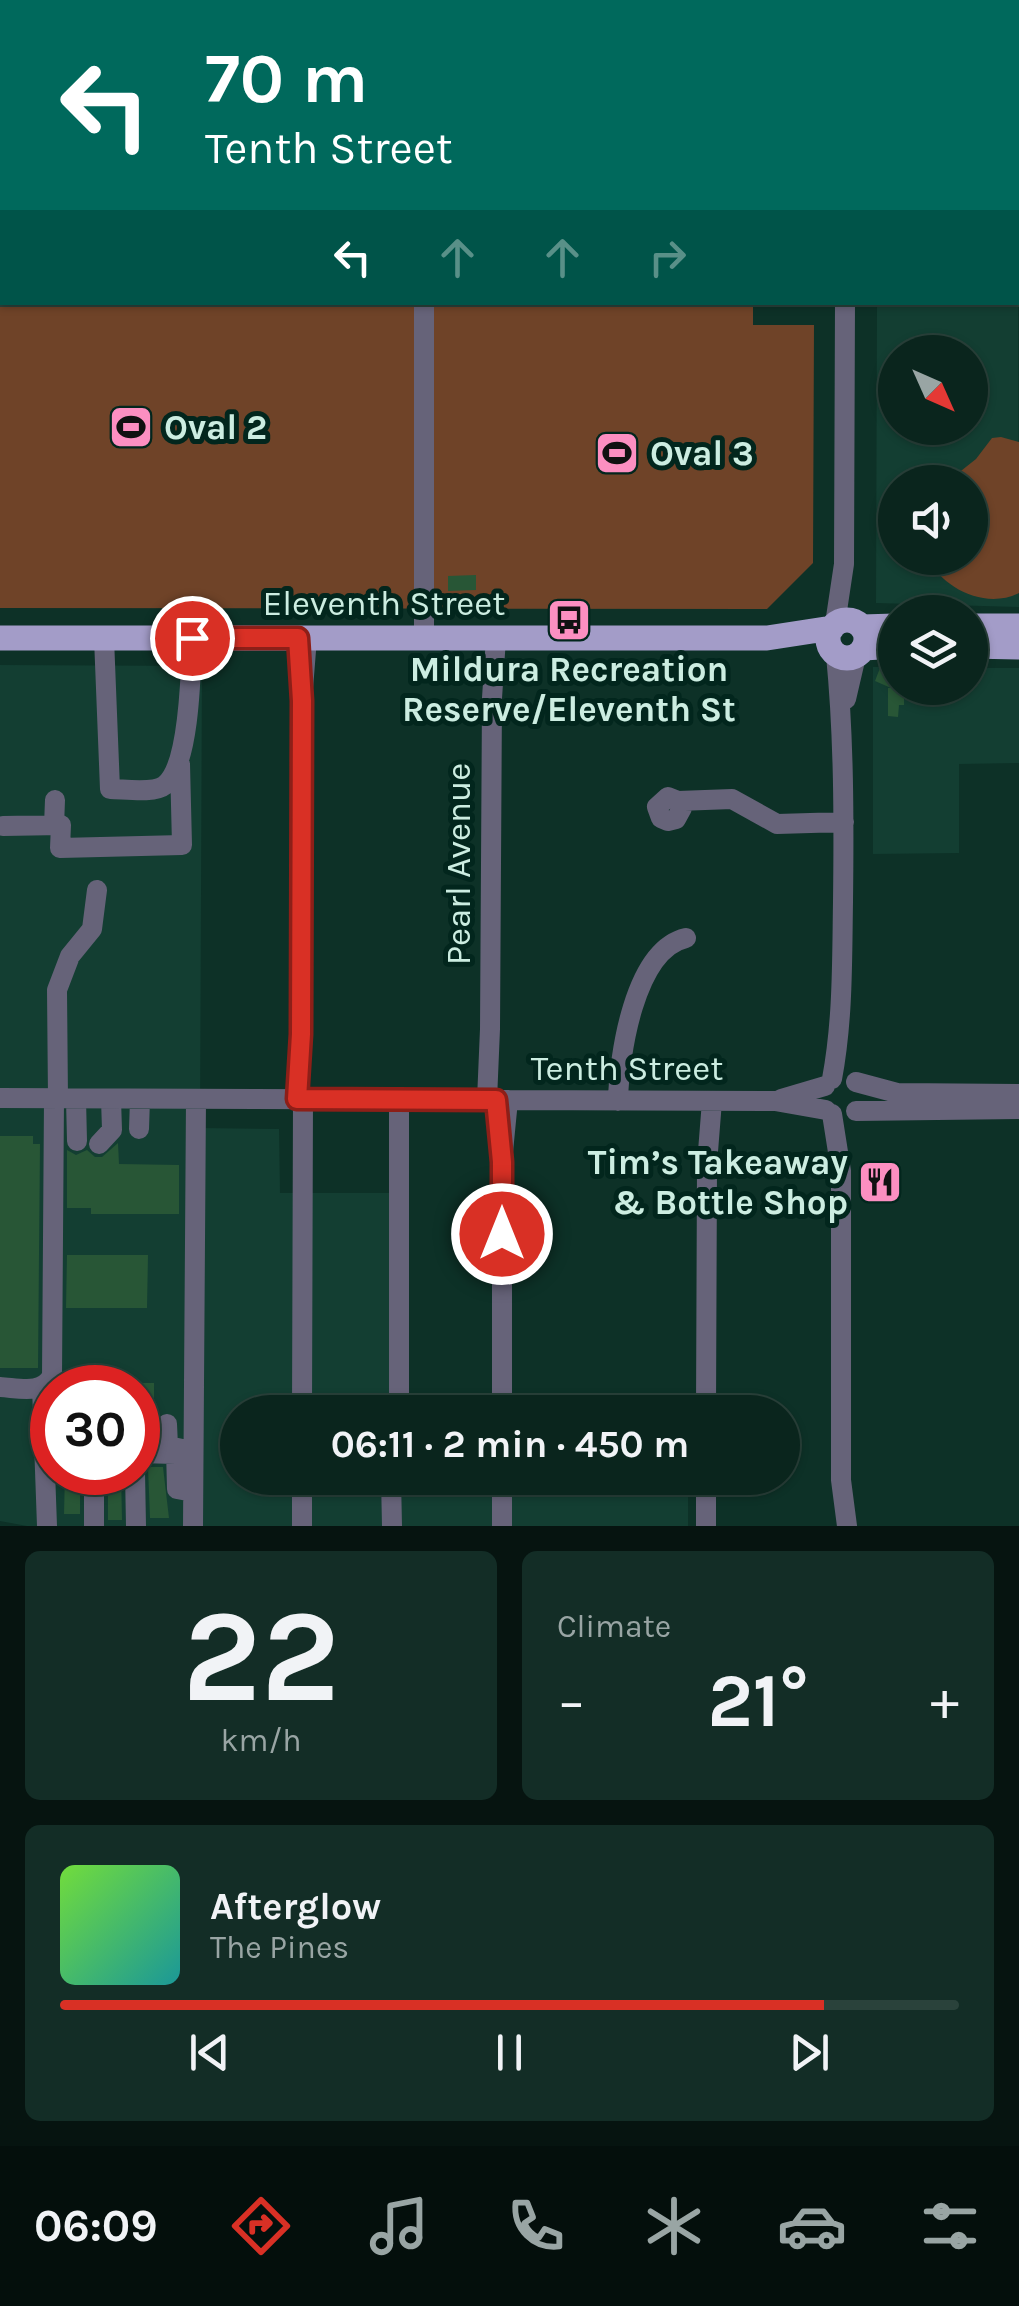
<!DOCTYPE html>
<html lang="en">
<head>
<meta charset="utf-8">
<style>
	:root { --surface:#0a251d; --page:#132d26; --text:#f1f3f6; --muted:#99a5a4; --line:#2a423b; --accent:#d93025 }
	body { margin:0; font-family:Karla,sans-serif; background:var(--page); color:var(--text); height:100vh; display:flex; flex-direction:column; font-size:38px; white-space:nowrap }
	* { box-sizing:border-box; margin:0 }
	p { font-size:32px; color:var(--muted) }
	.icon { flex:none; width:55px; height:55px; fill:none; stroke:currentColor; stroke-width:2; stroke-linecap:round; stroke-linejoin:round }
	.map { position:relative; height:1526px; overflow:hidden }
	.side { display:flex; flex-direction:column; gap:25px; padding:25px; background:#061410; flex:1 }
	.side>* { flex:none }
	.top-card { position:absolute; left:0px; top:0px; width:1020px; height:305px; box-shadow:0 2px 8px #0004,0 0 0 2px var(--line); background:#00695c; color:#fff; overflow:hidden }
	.needle { width:65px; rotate:135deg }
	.buttons { position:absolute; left:878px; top:335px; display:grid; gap:20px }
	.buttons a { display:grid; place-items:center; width:110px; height:110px; border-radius:50%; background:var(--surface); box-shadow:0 2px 8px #0004,0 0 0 2px var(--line); font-size:50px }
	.speed { position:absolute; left:30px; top:1365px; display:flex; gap:20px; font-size:50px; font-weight:700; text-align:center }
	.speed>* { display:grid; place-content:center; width:130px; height:130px; border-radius:50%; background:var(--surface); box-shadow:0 2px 8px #0004,0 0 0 2px var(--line); line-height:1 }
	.speed .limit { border:15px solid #d22; background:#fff; color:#111 }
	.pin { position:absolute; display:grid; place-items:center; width:85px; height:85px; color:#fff; margin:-42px; border:5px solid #fff; border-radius:50%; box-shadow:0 2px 10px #0007 }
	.me { position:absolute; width:110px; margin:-55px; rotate:0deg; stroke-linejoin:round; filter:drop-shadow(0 0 8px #0008) }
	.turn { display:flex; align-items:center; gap:35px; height:210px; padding:0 40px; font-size:45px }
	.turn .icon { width:130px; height:130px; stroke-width:2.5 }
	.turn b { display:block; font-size:70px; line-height:85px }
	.lanes { display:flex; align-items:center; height:95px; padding:0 40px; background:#0003; justify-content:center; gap:50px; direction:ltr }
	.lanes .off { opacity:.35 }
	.big { font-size:75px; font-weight:700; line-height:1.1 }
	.side .card { flex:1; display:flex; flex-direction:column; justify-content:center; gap:15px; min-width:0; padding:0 35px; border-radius:15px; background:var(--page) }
	.side .dial { align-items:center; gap:0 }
	.dial b { font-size:130px; line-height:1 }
	.song { display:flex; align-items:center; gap:30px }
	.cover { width:120px; height:120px; border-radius:15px; background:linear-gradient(135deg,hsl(100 70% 55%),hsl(180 70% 35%)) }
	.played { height:10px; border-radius:5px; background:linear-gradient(90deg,var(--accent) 85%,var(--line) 85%) }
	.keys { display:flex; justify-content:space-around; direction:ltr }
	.heat { display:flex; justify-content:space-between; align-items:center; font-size:55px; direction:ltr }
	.side .tiles { flex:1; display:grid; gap:25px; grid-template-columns:1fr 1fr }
	.card:last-child { grid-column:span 2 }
	.trip { position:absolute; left:220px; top:1395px; width:580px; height:100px; border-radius:50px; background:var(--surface); box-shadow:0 2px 8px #0004,0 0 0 2px var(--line); font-weight:700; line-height:100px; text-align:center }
	.tabs { display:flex; height:160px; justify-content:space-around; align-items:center; background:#040f0c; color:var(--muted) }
	.tabs .icon { width:70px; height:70px }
	.tabs .current { color:var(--accent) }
	.tabs b { font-size:45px; color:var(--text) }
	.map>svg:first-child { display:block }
</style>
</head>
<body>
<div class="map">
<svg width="1019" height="1526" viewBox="0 0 1019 1526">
	<rect width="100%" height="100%" fill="#0d3127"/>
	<!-- built -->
	<path fill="#133e32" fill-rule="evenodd" d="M 1018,205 L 1019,607 L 876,603 L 877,303 L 1018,302 ZM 895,352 L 970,352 L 970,428 L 895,428 ZM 895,482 L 970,482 L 970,558 L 895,558 Z
		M 0,665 L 202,666 L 200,1128 L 279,1129 L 280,1193 L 402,1193 L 406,1412 L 238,1412 L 238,1478 L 688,1478 L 688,1526 L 27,1526 L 0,1521 ZM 52,1388 L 138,1388 L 138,1472 L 52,1472 Z
		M 873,667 L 895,667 L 895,688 L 970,688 L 970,668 L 1019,668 L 1019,763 L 959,764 L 959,853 L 873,854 Z"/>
	<!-- green -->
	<path fill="#6f4328" d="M 0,175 L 2,302 L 753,302 L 753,325 L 814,325 L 813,563 L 767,609 L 0,608 Z
		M 1001,437 L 1019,442 L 1019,593 C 985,610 943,588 927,558 L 970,558 L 970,482 L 947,482 L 976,459 L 992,438 Z"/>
	<!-- building -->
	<path fill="#285636" d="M 476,575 L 476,590 L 448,591 L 448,576 Z
		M 880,668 L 895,675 L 895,688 L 904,688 L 904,705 L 899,705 L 898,717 L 888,716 L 888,688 L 891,688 L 875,681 Z
		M 0,1136 L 33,1136 L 33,1144 L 40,1144 L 38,1368 L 0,1368 Z
		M 118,1143 L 119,1164 L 179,1165 L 179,1214 L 91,1214 L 91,1208 L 67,1208 L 67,1150 L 76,1155 L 87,1150 L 95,1157 L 102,1157 Z
		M 67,1255 L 148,1255 L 147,1308 L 66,1308 Z
		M 138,1383 L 154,1383 L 154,1440 L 138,1439 Z
		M 148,1467 L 163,1467 L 169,1518 L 150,1518 Z
		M 108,1472 L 121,1472 L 122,1520 L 108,1520 Z
		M 65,1473 L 80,1473 L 80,1514 L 64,1514 Z"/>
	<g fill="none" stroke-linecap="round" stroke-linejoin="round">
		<!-- minor -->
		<path stroke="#666379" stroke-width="20" d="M 96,2 L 96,0
			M 304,2 L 304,0
			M 499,2 L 499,0
			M 845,2 L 845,0
			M 996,2 L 996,0
			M 0,158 L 2,158
			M 1018,173 L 1019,173
			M 835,624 L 844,564 L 845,302
			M 104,638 L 110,789 C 124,789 154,794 165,785 C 190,765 191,669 192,638
			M 424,638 L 424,302
			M 846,699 L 856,656
			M 678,801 L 682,808 L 676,819 L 668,821 L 661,818 L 657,807 L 668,797 L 678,801 L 732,799 L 777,824 L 844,822
			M 3,826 L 61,825 L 60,848 L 182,845 L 180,764
			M 54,826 L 55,800
			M 832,1079 C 843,1020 842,962 843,902 C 844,819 844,737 836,655
			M 856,1082 L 897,1093 L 1019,1094
			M 0,1098 L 775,1101 L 826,1110
			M 58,1099 L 57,990 L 70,956 L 92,929 L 97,890
			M 76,1099 L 77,1141
			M 297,1099 L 301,1034 L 302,701 L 307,638
			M 781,1099 L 825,1086
			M 399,1100 L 399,1412
			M 487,1100 L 490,1029 L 492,698 L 496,638
			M 618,1101 C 619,1056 634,950 686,938
			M 856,1111 L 1019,1109
			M 832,1114 L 841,1171 L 841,1480 L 847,1526
			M 139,1129 L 140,1099
			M 99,1144 L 112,1130 L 111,1099
			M 0,1387 C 19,1388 42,1395 52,1376 L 54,1099
			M 42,1387 L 47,1526
			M 302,1412 L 303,1099
			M 502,1412 L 502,1162 L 508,1100
			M 706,1412 L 707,1164 L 712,1101
			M 167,1424 L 168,1446 L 187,1450
			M 176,1449 L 177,1489 L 193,1492
			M 138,1453 L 176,1454
			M 94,1472 L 94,1526
			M 135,1472 L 136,1526
			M 302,1478 L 302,1526
			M 391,1478 L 392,1526
			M 193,1526 L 196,1099
			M 502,1526 L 502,1478
			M 706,1526 L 706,1478"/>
		<!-- major -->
		<path stroke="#a39cc8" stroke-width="25" d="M828 639a19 19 0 1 1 38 0a19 19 0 1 1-38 0Z
			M 970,626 L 1019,626
			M 862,627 L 895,626
			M 0,638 L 767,638 L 832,628
			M 970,646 L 1019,647
			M 864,648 L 895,646"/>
	</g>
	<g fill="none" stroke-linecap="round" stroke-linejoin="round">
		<!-- route casing -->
		<g stroke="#8d1f18" stroke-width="25">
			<path id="route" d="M 192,638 L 298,638 L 302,701 L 301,1034 L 297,1099 L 496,1100 L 502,1162 L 502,1234"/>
		</g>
		<!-- route -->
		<use href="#route" stroke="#d93025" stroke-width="18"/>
	</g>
	<!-- icons -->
	<defs>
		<g id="stadium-square" transform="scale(2.25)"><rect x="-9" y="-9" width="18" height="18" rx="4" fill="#fc8fc1" stroke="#02261d"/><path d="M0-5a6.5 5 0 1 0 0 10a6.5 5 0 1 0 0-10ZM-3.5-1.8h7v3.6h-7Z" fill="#111"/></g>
		<g id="bus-square" transform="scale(2.25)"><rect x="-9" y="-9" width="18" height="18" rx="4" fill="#fc8fc1" stroke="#02261d"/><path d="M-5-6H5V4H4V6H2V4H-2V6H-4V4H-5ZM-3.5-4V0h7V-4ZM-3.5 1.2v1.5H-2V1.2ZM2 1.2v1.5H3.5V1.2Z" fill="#111"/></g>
		<g id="restaurant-square" transform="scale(2.25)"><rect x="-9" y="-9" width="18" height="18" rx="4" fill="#fc8fc1" stroke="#02261d"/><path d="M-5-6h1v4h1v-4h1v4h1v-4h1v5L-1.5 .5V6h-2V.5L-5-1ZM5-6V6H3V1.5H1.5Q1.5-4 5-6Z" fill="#111"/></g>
	</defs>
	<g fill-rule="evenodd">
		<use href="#stadium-square" x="131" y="427"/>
		<use href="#stadium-square" x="617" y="453"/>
		<use href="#bus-square" x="569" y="620"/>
		<use href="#restaurant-square" x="880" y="1182"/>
	</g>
	<g text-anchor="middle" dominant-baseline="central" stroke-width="10" stroke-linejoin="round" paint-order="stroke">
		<!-- poi labels -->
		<g font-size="35" font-weight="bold" fill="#ccede1" stroke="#02261d" text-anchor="start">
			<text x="164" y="427">Oval 2</text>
			<text x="650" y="453">Oval 3</text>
			<text x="569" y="669" text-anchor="middle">Mildura Recreation<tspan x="569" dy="40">Reserve/Eleventh St</tspan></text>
			<text x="848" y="1162" text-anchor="end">Tim’s Takeaway<tspan x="848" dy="40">&amp; Bottle Shop</tspan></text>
		</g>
		<!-- street labels -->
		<g font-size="35" fill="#ccede1" stroke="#02261d">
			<text x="384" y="603">Eleventh Street</text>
			<text transform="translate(458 864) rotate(-90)">Pearl Avenue</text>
			<text x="627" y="1068">Tenth Street</text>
		</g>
	</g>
</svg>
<div class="buttons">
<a><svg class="needle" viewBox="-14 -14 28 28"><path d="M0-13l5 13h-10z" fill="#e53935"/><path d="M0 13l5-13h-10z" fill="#99a5a4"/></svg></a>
<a><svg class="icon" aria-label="sound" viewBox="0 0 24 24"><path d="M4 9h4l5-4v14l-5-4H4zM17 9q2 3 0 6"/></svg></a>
<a><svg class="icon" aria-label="layers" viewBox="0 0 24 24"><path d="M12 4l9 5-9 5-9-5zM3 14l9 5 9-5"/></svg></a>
</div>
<div class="speed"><div class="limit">30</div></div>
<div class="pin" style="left:192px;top:638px;background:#d93025"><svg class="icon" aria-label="arrive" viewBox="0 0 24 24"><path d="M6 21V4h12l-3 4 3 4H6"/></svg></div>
<svg class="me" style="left:502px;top:1234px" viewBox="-20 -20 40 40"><circle r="17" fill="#d93025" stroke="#fff" stroke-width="3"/><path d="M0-11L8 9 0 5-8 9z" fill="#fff"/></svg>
<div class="trip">06:11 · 2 min · 450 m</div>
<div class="top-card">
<div class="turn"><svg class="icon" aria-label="left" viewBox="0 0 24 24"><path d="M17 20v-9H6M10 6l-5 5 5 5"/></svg><div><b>70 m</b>Tenth Street</div></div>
<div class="lanes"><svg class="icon" aria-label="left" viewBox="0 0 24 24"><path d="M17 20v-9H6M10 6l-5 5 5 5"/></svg><svg class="icon off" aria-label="ahead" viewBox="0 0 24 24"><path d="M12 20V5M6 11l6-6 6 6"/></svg><svg class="icon off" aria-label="ahead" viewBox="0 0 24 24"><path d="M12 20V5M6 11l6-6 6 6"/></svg><svg class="icon off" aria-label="right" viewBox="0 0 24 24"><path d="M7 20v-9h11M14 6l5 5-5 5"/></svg></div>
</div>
</div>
<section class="side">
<div class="tiles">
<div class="card dial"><b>22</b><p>km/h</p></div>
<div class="card"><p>Climate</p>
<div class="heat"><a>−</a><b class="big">21°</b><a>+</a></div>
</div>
<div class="card">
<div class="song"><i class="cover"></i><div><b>Afterglow</b><p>The Pines</p></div></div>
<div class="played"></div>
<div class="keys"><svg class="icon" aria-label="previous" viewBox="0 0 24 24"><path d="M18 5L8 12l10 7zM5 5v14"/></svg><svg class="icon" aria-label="pause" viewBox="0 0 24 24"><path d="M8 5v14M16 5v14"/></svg><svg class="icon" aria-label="next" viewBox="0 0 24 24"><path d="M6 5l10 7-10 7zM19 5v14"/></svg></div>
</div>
</div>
</section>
<nav class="tabs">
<b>06:09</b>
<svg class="icon current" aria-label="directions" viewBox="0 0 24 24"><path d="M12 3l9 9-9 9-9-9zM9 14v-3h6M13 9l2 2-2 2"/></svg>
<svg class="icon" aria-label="music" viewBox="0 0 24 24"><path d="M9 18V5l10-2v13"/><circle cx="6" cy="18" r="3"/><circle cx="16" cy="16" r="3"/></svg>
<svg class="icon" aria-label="phone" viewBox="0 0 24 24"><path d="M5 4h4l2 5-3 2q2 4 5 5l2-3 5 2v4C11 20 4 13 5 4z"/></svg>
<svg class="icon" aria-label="climate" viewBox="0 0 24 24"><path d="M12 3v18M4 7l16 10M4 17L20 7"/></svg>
<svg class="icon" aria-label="car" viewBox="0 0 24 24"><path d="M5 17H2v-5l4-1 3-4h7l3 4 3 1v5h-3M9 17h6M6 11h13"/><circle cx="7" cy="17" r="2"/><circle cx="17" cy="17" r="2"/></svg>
<svg class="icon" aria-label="filters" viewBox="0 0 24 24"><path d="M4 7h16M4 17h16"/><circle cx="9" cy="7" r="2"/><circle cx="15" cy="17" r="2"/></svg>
</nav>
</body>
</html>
